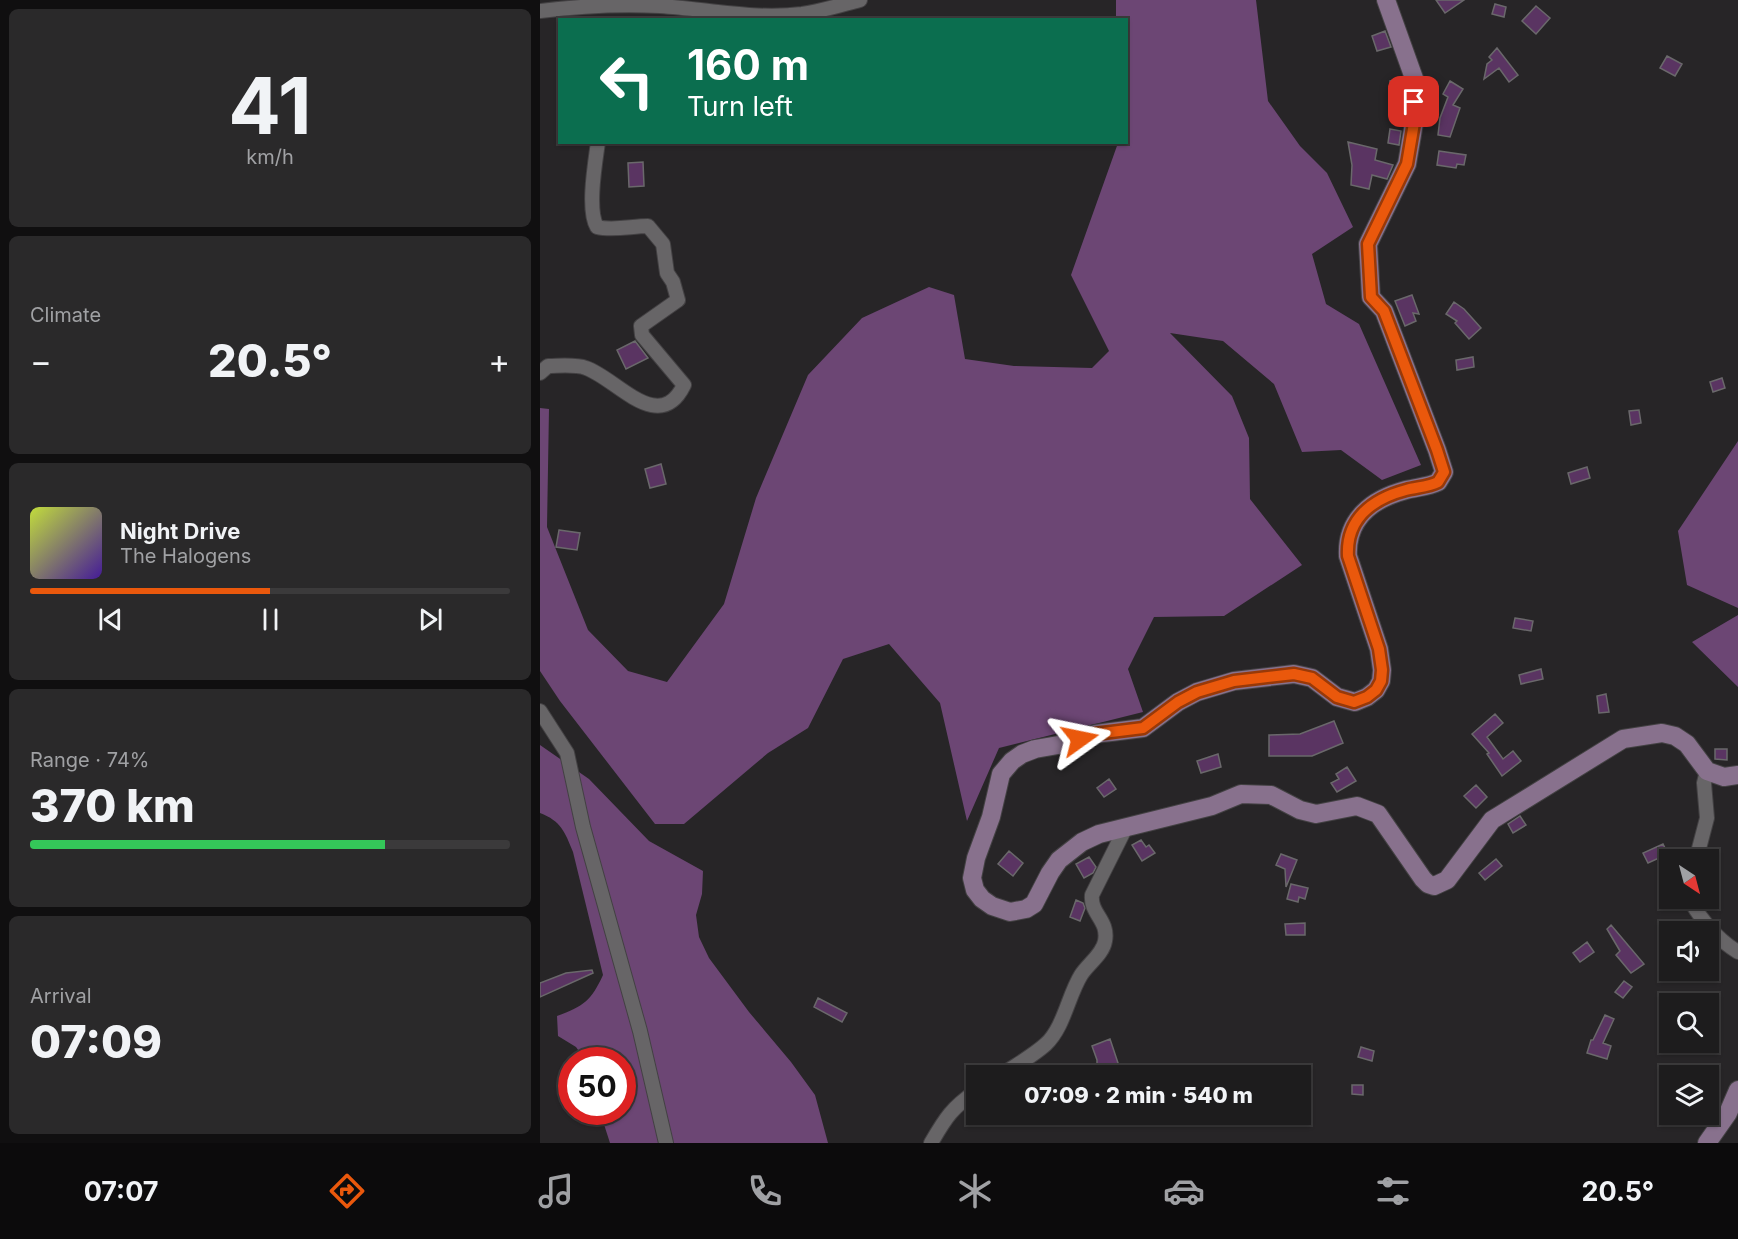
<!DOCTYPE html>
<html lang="en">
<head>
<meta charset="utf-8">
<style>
	:root { --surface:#1d1c1d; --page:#2a292a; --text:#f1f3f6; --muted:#a0a1a4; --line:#3b3a3b; --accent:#ea580c }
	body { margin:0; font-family:Inter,sans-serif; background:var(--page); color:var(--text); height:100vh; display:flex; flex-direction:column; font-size:22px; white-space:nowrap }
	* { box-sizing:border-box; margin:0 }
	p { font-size:20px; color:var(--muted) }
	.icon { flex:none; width:33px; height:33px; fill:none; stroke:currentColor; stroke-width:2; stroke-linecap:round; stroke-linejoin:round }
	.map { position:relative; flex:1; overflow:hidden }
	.panel { display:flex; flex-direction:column; gap:9px; padding:9px; background:#100f10; width:540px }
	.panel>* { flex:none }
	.guide { position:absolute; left:18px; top:18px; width:570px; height:126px; border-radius:0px; box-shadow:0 2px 4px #0004,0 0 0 2px var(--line); background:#0b6e4f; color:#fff; overflow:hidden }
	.needle { width:39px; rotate:144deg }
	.fabs { position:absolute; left:1119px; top:849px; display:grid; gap:12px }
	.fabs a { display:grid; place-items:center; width:60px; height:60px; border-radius:0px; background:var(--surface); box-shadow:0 2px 4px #0004,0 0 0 2px var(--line); font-size:30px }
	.speed { position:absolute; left:18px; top:1047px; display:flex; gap:12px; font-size:30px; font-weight:700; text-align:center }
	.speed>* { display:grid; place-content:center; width:78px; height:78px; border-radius:50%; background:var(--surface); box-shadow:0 2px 4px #0004,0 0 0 2px var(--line); line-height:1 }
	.speed .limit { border:9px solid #d22; background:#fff; color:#111 }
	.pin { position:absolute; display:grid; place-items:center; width:51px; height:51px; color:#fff; margin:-26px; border-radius:12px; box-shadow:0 3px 9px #0006 }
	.me { position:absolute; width:66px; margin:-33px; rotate:78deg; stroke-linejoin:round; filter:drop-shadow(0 0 4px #0008) }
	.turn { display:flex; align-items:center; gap:21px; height:126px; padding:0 30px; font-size:27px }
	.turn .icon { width:78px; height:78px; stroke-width:2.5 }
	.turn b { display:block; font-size:42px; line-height:51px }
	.big { font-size:45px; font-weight:800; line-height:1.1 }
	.panel .tile { flex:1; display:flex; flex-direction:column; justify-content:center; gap:9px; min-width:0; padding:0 21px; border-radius:9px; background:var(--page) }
	.panel .dial { align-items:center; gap:0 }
	.dial b { font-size:78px; line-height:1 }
	.song { display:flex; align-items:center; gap:18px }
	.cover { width:72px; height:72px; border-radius:9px; background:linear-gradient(135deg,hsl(70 70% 55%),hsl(260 70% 35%)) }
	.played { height:6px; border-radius:3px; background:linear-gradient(90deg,var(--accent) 50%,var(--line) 50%) }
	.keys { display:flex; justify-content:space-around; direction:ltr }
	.heat { display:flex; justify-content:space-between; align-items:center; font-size:33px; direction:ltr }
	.charge { height:9px; border-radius:4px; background:linear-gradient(90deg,#34c759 74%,var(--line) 0) }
	.trip { position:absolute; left:426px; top:1065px; width:345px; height:60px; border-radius:0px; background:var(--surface); box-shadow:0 2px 4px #0004,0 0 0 2px var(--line); font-weight:800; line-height:60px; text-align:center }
	.menu { display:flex; height:96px; justify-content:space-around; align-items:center; background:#0c0b0c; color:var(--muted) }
	.menu .icon { width:42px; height:42px }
	.menu .on { color:var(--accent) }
	.menu b { font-size:27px; color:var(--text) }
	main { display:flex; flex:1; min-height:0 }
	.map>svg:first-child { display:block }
</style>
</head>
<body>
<main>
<section class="panel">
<div class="tile dial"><b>41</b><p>km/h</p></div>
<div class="tile"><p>Climate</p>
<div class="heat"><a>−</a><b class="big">20.5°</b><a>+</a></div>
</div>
<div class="tile">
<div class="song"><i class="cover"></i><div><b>Night Drive</b><p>The Halogens</p></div></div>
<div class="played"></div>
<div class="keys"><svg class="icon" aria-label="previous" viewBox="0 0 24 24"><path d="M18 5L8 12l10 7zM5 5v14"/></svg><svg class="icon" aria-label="pause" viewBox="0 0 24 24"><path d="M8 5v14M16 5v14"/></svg><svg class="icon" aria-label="next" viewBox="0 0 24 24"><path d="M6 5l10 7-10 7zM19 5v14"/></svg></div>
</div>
<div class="tile"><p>Range · 74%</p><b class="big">370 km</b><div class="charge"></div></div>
<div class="tile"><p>Arrival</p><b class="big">07:09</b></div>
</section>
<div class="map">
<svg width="1198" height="1143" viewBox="0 0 1198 1143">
	<rect width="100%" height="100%" fill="#272527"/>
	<!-- forest -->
	<path fill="#6c4674" d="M 576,0 L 716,0 L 728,101 L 760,146 L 787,173 L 813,227 L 772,254 L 786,304 L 819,324 L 881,465 L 842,480 L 801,450 L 762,452 L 734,384 L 683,341 L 630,333 L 692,396 L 709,438 L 710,499 L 762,565 L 684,616 L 614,617 L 588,669 L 603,712 L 459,748 L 427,821 L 400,703 L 349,644 L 303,659 L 268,728 L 228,753 L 144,824 L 115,824 L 20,701 L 0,671 L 0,408 L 9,409 L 7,527 L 48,630 L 88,671 L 127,682 L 184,604 L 216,498 L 268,375 L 322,318 L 389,287 L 414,295 L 425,359 L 474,366 L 552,368 L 569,351 L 531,275 L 578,143 L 586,142 L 586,20 L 576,19 Z
		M 1198,441 L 1198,608 L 1147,585 L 1138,531 Z
		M 1198,615 L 1198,687 L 1152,642 Z
		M 0,745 L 49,779 L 109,841 L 163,871 L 162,894 L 156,915 L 159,937 L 169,958 L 209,1012 L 251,1062 L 275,1095 L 288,1143 L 70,1143 L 60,1112 L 82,1112 L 82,1060 L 45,1060 L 36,1047 L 18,1036 L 17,1016 C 44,1006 51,1001 63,975 L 33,852 C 25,832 21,821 0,813 Z"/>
	<!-- building -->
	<path fill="#5a3462" stroke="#6a686b" stroke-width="1.5" d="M 896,0 L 924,0 L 905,13 Z
		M 955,4 L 966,7 L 964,17 L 952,14 Z
		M 996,6 L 1010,18 L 996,34 L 982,21 Z
		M 845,31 L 851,47 L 837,51 L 832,36 Z
		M 957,48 L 978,75 L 969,82 L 959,68 L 944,79 L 947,64 L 952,60 L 949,57 Z
		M 1127,56 L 1142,64 L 1135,76 L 1120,68 Z
		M 862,79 L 863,91 L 851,92 L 850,81 Z
		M 910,81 L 923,89 L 913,105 L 920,108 L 910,137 L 898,135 L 900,118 L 908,97 L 903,94 Z
		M 850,129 L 861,131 L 859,145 L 848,143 Z
		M 808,142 L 837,149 L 835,160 L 853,165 L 847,179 L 832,175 L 829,189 L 811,185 L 812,165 Z
		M 899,151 L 926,155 L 924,165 L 917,164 L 916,168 L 897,165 Z
		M 103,162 L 104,186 L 89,187 L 88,163 Z
		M 872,295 L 879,314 L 873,313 L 876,321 L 865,326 L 855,301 Z
		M 914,302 L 924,309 L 941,328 L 929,339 L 915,323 L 917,321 L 906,314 Z
		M 95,341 L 108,358 L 86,369 L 77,350 Z
		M 933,357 L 934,367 L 917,370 L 916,360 Z
		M 1182,378 L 1185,388 L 1173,392 L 1170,382 Z
		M 1099,410 L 1101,423 L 1091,425 L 1089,411 Z
		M 121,464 L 126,484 L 110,488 L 105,469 Z
		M 1047,467 L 1050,478 L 1031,484 L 1028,473 Z
		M 19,530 L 40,533 L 37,550 L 16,547 Z
		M 975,618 L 993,621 L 991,631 L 973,628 Z
		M 1001,669 L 1003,679 L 981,684 L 979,675 Z
		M 1066,694 L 1069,712 L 1059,713 L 1057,696 Z
		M 955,714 L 963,723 L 947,737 L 963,759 L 973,751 L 981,761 L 962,776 L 947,754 L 949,753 L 932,734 Z
		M 794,721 L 803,743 L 772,756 L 729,756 L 729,735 L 760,734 Z
		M 1175,749 L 1187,749 L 1187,760 L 1175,759 Z
		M 678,754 L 681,767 L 661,773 L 657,761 Z
		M 807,767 L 816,781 L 797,792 L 791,783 L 799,779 L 796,774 Z
		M 569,779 L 576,789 L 564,797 L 557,788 Z
		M 936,785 L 947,797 L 936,808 L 924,796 Z
		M 980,816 L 986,825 L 973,833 L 968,824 Z
		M 601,840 L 606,847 L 609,845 L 615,853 L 602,861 L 592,845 Z
		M 1123,844 L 1128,854 L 1108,863 L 1103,853 Z
		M 469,851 L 483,863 L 473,876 L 458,864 Z
		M 741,854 L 757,860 L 746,887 L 745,869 L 736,865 Z
		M 549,857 L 556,867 L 553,873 L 544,878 L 536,864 Z
		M 956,859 L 962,866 L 945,880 L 939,873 Z
		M 751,884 L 768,888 L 765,899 L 759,897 L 758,902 L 747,899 Z
		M 536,900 L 543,903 L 545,908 L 540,921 L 530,917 Z
		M 765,923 L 765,935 L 746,935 L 745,924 Z
		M 1071,925 L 1104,964 L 1091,973 L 1076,955 L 1080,951 L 1067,929 Z
		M 1047,942 L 1054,952 L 1040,962 L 1033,953 Z
		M 52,970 L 53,973 L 0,997 L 0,983 L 26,973 Z
		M 1084,981 L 1092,987 L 1083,998 L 1075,992 Z
		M 278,998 L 307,1013 L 302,1022 L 274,1007 Z
		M 1065,1015 L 1074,1019 L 1063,1043 L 1071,1046 L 1067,1059 L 1047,1053 L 1051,1040 L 1053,1040 Z
		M 570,1039 L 580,1069 L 557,1069 L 557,1060 L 552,1046 Z
		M 821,1047 L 834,1051 L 832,1061 L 818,1057 Z
		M 812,1085 L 823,1085 L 823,1095 L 812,1094 Z"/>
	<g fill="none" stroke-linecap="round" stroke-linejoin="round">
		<!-- street casing -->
		<g stroke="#434143" stroke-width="16">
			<path id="street" d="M 0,11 C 40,6 79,4 120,6 C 167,9 214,20 262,14 C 282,11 301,5 320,0
				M 0,373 L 8,366 C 19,366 35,364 46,368 C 76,378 119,436 144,385 L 102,335 L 101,326 L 138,300 L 133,282 L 127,273 L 123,244 L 108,226 C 92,226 73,231 57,227 C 47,210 55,164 58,142
				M 0,711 L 27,753 L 43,827 L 100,1031 L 126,1143
				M 1156,860 L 1167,818 L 1164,783 L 1167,771
				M 1151,898 L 1151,902 C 1163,922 1178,940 1198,952
				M 460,1076 C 474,1066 493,1056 506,1044 C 524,1027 528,996 541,975 C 548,964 563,954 565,941 C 569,920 550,914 552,895 L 586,827
				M 391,1143 C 406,1117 412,1108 436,1091"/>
		</g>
		<!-- secondary casing -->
		<g stroke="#434143" stroke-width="20">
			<path id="secondary" d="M 846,0 L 875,81 L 874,123 L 867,164 L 828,244 L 831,297 L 844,311 L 897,450 L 904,472 L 898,482 C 888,487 877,487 866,490 C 832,499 806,519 808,556 L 839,649 L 842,670 L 841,681 L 836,690 L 827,697 L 815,702 L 797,697 L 772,678 L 754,674 L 694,681 L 657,692 L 638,702 L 603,728 L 555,734 L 524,744 L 495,749 L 482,754 L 472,761 L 461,774 L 451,817 L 436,858 L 432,878 L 435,890 L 442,899 L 452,906 L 470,912 L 486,909 L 494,904 L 510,873 L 519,860 L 542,842 L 559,834 L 672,806 L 701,794 L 731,795 L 760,810 L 776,814 L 817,806 L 838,814 L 883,879 L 888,884 L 894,886 L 907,880 L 952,820 L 1083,739 L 1122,733 L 1135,736 L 1147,744 L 1167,771 L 1184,777 L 1198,775
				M 1167,1143 L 1188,1113 L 1198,1090"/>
		</g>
		<!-- street -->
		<use href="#street" stroke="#676567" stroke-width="14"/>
		<!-- secondary -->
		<use href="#secondary" stroke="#88718d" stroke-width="18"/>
	</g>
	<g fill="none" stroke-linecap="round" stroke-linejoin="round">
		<!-- route casing -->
		<g stroke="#983908" stroke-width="15">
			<path id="route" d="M 540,739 L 555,734 L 603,728 L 638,702 L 657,692 L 694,681 L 754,674 L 772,678 L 797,697 L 814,702 L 827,697 L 836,690 L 841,681 L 842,670 L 839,649 L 808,556 C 806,519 832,499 866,490 C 877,487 888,487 898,482 L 904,472 L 897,450 L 844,311 L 831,297 L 828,244 L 867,164 L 874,123 L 874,102"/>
		</g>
		<!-- route -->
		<use href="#route" stroke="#ea580c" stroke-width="10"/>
	</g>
</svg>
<div class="fabs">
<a><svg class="needle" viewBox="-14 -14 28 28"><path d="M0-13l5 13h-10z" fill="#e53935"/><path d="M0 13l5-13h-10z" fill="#a0a1a4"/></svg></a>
<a><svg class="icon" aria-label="sound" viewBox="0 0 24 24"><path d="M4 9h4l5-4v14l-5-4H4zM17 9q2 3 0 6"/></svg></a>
<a><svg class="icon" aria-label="search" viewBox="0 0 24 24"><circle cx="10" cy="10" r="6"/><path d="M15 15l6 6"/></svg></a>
<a><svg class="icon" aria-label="layers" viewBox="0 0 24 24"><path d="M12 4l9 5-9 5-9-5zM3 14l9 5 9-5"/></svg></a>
</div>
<div class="speed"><div class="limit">50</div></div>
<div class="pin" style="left:874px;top:102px;background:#d93025"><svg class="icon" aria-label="arrive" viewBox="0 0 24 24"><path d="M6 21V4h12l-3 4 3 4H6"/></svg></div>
<svg class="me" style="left:540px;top:739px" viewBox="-20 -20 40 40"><path d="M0-17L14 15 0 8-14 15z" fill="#ea580c" stroke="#fff" stroke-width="4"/></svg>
<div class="trip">07:09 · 2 min · 540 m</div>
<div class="guide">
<div class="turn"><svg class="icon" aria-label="left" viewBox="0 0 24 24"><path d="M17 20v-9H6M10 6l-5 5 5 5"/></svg><div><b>160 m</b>Turn left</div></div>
</div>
</div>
</main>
<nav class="menu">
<b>07:07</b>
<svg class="icon on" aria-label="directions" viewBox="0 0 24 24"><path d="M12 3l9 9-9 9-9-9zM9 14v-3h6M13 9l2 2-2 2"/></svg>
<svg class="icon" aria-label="music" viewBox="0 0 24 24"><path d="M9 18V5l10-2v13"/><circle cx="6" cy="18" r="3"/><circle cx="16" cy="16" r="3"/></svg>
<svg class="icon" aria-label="phone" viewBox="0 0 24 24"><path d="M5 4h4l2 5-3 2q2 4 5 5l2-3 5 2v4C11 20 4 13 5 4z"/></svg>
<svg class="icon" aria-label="climate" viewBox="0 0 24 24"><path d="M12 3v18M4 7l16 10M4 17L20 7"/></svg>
<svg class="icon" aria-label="car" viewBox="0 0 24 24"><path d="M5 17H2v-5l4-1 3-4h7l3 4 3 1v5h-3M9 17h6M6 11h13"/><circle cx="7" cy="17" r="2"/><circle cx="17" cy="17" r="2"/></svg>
<svg class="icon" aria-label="filters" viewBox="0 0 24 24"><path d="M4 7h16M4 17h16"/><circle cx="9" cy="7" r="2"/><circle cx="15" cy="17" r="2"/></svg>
<b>20.5°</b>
</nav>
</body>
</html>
